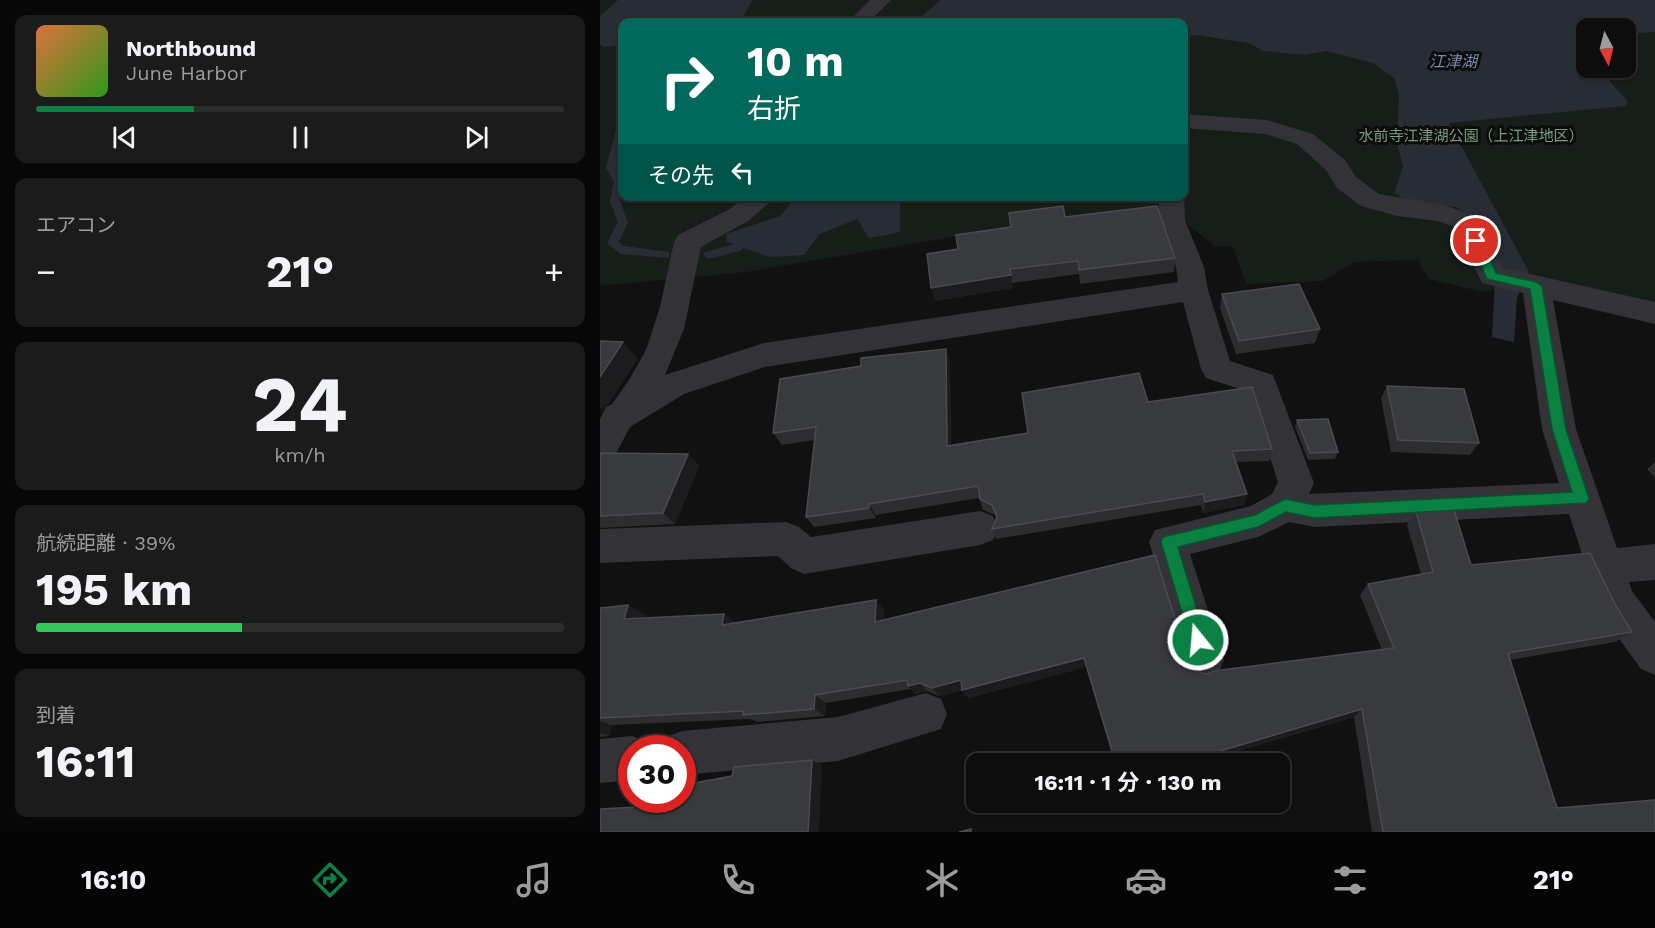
<!DOCTYPE html>
<html lang="ja">
<head>
<meta charset="utf-8">
<style>
	:root { --surface:#0d0d0e; --page:#1b1b1c; --text:#f1f3f6; --muted:#9a9c9e; --line:#2d2d2e; --accent:#0b8043 }
	body { margin:0; font-family:"Work Sans","Noto Sans JP",sans-serif; background:var(--page); color:var(--text); height:100vh; display:flex; flex-direction:column; font-size:22px; white-space:nowrap }
	* { box-sizing:border-box; margin:0 }
	p { font-size:20px; color:var(--muted) }
	.icon { flex:none; width:33px; height:33px; fill:none; stroke:currentColor; stroke-width:2; stroke-linecap:round; stroke-linejoin:round }
	.map { position:relative; flex:1; overflow:hidden }
	.drawer { display:flex; flex-direction:column; gap:15px; padding:15px; background:#070708; width:600px }
	.drawer>* { flex:none }
	.top-card { position:absolute; left:18px; top:18px; width:570px; height:183px; border-radius:12px; box-shadow:0 2px 4px #0004,0 0 0 2px var(--line); background:#00695c; color:#fff; overflow:hidden }
	.needle { width:39px; rotate:173deg }
	.fabs { position:absolute; left:976px; top:18px; display:grid; gap:12px }
	.fabs a { display:grid; place-items:center; width:60px; height:60px; border-radius:12px; background:var(--surface); box-shadow:0 2px 4px #0004,0 0 0 2px var(--line); font-size:30px }
	.speed { position:absolute; left:18px; top:735px; display:flex; gap:12px; font-size:30px; font-weight:700; text-align:center }
	.speed>* { display:grid; place-content:center; width:78px; height:78px; border-radius:50%; background:var(--surface); box-shadow:0 2px 4px #0004,0 0 0 2px var(--line); line-height:1 }
	.speed .limit { border:9px solid #d22; background:#fff; color:#111 }
	.pin { position:absolute; display:grid; place-items:center; width:51px; height:51px; color:#fff; margin:-26px; border:3px solid #fff; border-radius:50%; box-shadow:0 2px 6px #0007 }
	.me { position:absolute; width:66px; margin:-33px; rotate:343deg; stroke-linejoin:round; filter:drop-shadow(0 0 4px #0008) }
	.turn { display:flex; align-items:center; gap:21px; height:126px; padding:0 30px; font-size:27px }
	.turn .icon { width:78px; height:78px; stroke-width:2.5 }
	.turn b { display:block; font-size:42px; line-height:51px }
	.then { display:flex; align-items:center; height:57px; padding:0 30px; background:#0003; gap:12px; font-size:22px }
	.big { font-size:45px; font-weight:700; line-height:1.1 }
	.drawer .widget { flex:1; display:flex; flex-direction:column; justify-content:center; gap:9px; min-width:0; padding:0 21px; border-radius:12px; background:var(--page) }
	.drawer .dial { align-items:center; gap:0 }
	.dial b { font-size:78px; line-height:1 }
	.song { display:flex; align-items:center; gap:18px }
	.cover { width:72px; height:72px; border-radius:9px; background:linear-gradient(135deg,hsl(20 70% 55%),hsl(110 70% 35%)) }
	.played { height:6px; border-radius:3px; background:linear-gradient(90deg,var(--accent) 30%,var(--line) 30%) }
	.keys { display:flex; justify-content:space-around; direction:ltr }
	.heat { display:flex; justify-content:space-between; align-items:center; font-size:33px; direction:ltr }
	.charge { height:9px; border-radius:4px; background:linear-gradient(90deg,#34c759 39%,var(--line) 0) }
	.trip { position:absolute; left:366px; top:753px; width:324px; height:60px; border-radius:12px; background:var(--surface); box-shadow:0 2px 4px #0004,0 0 0 2px var(--line); font-weight:700; line-height:60px; text-align:center }
	.menu { display:flex; height:96px; justify-content:space-around; align-items:center; background:#050506; color:var(--muted) }
	.menu .icon { width:42px; height:42px }
	.menu .active { color:var(--accent) }
	.menu b { font-size:27px; color:var(--text) }
	main { display:flex; flex:1; min-height:0 }
	.map>svg:first-child { display:block }
</style>
</head>
<body>
<main>
<section class="drawer">
<div class="widget">
<div class="song"><i class="cover"></i><div><b>Northbound</b><p>June Harbor</p></div></div>
<div class="played"></div>
<div class="keys"><svg class="icon" aria-label="previous" viewBox="0 0 24 24"><path d="M18 5L8 12l10 7zM5 5v14"/></svg><svg class="icon" aria-label="pause" viewBox="0 0 24 24"><path d="M8 5v14M16 5v14"/></svg><svg class="icon" aria-label="next" viewBox="0 0 24 24"><path d="M6 5l10 7-10 7zM19 5v14"/></svg></div>
</div>
<div class="widget"><p>エアコン</p>
<div class="heat"><a>−</a><b class="big">21°</b><a>+</a></div>
</div>
<div class="widget dial"><b>24</b><p>km/h</p></div>
<div class="widget"><p>航続距離 · 39%</p><b class="big">195 km</b><div class="charge"></div></div>
<div class="widget"><p>到着</p><b class="big">16:11</b></div>
</section>
<div class="map">
<svg width="1055" height="832" viewBox="0 0 1055 832">
	<rect width="100%" height="100%" fill="#111112"/>
	<!-- green -->
	<path fill="#171d19" fill-rule="evenodd" d="M 0,0 L 1055,0 L 1055,307 L 934,282 L 883,292 L 829,279 L 818,260 L 754,262 L 723,281 L 646,284 L 633,247 L 615,246 L 568,209 L 406,228 L 146,272 L 0,286 ZM 22,22 L 584,22 L 584,196 L 22,196 ZM 987,28 L 1026,28 L 1026,68 L 987,68 Z"/>
	<!-- water -->
	<path fill="#282d35" d="M 18,0 L 153,0 L 141,20 C 168,24 195,20 223,22 L 22,22 L 21,51 L 16,48 L 17,46 L 3,47 L 0,44 L 0,16 Z
		M 341,0 L 1055,0 L 1055,32 L 1026,34 L 1026,28 L 987,28 L 987,68 L 998,68 L 1028,102 L 1025,106 L 849,123 L 929,272 L 917,298 L 914,342 L 892,337 L 896,262 L 883,230 L 871,216 L 856,207 L 811,202 L 794,193 L 803,167 L 797,143 L 799,95 L 794,78 L 773,63 L 726,51 L 705,55 L 663,51 L 649,43 L 595,35 L 584,36 L 584,22 L 315,22 Z
		M 210,196 L 300,197 L 300,232 L 269,238 L 257,219 L 220,234 L 204,255 L 169,257 L 127,242 L 126,234 L 180,216 L 195,199 Z"/>
	<g fill="none" stroke-linecap="round" stroke-linejoin="round">
		<!-- stream -->
		<path fill="#282d35" fill-rule="evenodd" d="M 22,124 L 22,144 L 16,168 L 22,179 L 20,201 L 28,222 L 19,242 L 24,246 L 69,252 L 69,258 L 21,254 L 7,243 L 18,222 L 10,201 L 14,182 L 6,168 L 17,127 Z
			M 139,243 L 143,244 L 143,250 L 109,259 L 103,255 L 105,252 Z"/>
		<!-- street -->
		<path fill="#323237" fill-rule="evenodd" d="M 270,0 L 291,0 L 269,22 L 248,22 Z
			M 584,114 L 667,120 L 713,134 L 745,160 L 756,177 L 779,194 L 842,204 L 872,215 L 890,241 L 903,268 L 1055,302 L 1055,324 L 953,300 L 976,429 L 1017,548 L 1055,544 L 1055,580 L 1029,582 L 1032,591 L 1055,622 L 1055,675 L 1041,669 L 1002,615 L 969,514 L 715,527 L 689,522 L 658,537 L 590,554 L 624,660 L 618,674 L 604,680 L 590,674 L 549,542 L 555,530 L 651,506 L 672,494 L 678,482 L 649,392 L 606,378 L 601,369 L 583,302 L 165,367 L 84,394 L 30,427 L 12,461 L 0,465 L 0,419 L 6,407 L 12,404 L 29,380 L 46,350 L 60,307 L 74,242 L 78,235 L 130,209 L 146,196 L 177,196 L 148,221 L 101,247 L 84,329 L 65,375 L 164,343 L 578,282 L 576,267 L 559,220 L 559,196 L 584,196 L 584,194 L 585,220 L 604,267 L 608,290 L 630,361 L 673,375 L 714,483 L 709,494 L 959,483 L 942,429 L 923,293 L 882,283 L 854,227 L 838,221 L 797,216 L 761,206 L 737,188 L 726,170 L 697,144 L 665,134 L 584,128 Z
			M 380,511 L 393,516 L 398,528 L 393,540 L 380,545 L 204,574 L 191,568 L 178,556 L 0,563 L 0,529 L 186,522 L 199,527 L 211,537 Z
			M 326,693 L 341,699 L 347,714 L 341,729 L 238,761 L 82,775 L 82,748 L 62,748 L 66,737 L 82,731 L 238,717 Z
			M 32,736 L 48,742 L 50,748 L 32,748 L 32,780 L 0,783 L 0,739 Z"/>
	</g>
	<!-- wall -->
	<path fill="#2d2d30" d="M 465,217 L 575,258 L 574,272 L 480,284 L 479,274 L 412,283 L 413,288 L 335,301 L 358,249 L 411,227 Z
		M 622,294 L 720,329 L 715,343 L 636,354 L 620,308 Z
		M 350,362 L 351,445 L 428,433 L 548,402 L 672,449 L 669,461 L 636,462 L 647,494 L 644,505 L 603,513 L 601,505 L 396,539 L 392,529 L 396,518 L 395,515 L 383,510 L 379,498 L 276,515 L 276,518 L 214,527 L 206,517 L 214,440 L 182,445 L 173,433 Z
		M 787,386 L 879,443 L 870,455 L 791,452 L 781,398 Z
		M 697,420 L 738,452 L 735,459 L 708,460 L 695,427 Z
		M 88,454 L 99,466 L 75,524 L 0,528 L 0,456 Z
		M 1055,462 L 1055,478 L 1047,469 Z
		M 816,512 L 871,565 L 1016,606 L 1032,632 L 1015,642 L 910,660 L 957,808 L 1055,832 L 772,832 L 754,717 L 618,757 L 619,764 L 515,764 L 486,667 L 368,698 L 362,690 L 339,696 L 327,691 L 315,694 L 311,689 L 226,703 L 225,716 L 157,722 L 150,719 L 12,725 L 9,736 L 0,737 L 0,608 L 28,605 L 45,615 L 44,618 L 124,614 L 136,623 L 284,610 L 284,620 L 590,666 L 602,673 L 608,674 L 782,650 L 760,595 L 768,584 L 821,574 L 807,525 Z"/>
	<!-- shaded-wall -->
	<path fill="#1c1c1e" d="M 411,275 L 413,288 L 335,301 L 331,288 Z
		M 23,342 L 38,359 L 10,402 L 2,410 L 0,407 L 0,377 Z
		M 346,349 L 350,362 L 351,458 L 347,446 Z
		M 88,454 L 99,466 L 75,524 L 63,513 Z
		M 647,494 L 644,505 L 603,513 L 605,502 Z
		M 269,504 L 276,515 L 276,518 L 269,508 Z
		M 276,600 L 284,610 L 284,632 L 275,622 Z
		M 28,605 L 45,615 L 41,629 L 24,619 Z
		M 124,614 L 138,624 L 122,625 Z
		M 484,658 L 486,667 L 368,698 L 362,690 Z
		M 361,680 L 367,688 L 339,696 L 332,688 Z
		M 320,683 L 327,691 L 315,694 L 308,686 Z
		M 215,695 L 226,703 L 225,716 L 214,709 Z
		M 762,709 L 754,717 L 613,758 L 617,752 Z
		M 0,721 L 12,725 L 9,736 L 0,733 Z
		M 212,760 L 222,765 L 219,832 L 208,832 Z"/>
	<!-- building -->
	<path fill="#393a3e" stroke="#4a4b50" stroke-width="1.5" d="M 463,206 L 465,217 L 557,206 L 575,258 L 479,270 L 478,261 L 410,269 L 411,275 L 331,288 L 327,254 L 358,249 L 356,235 L 411,227 L 409,213 Z
		M 699,284 L 720,329 L 639,341 L 622,294 Z
		M 0,341 L 23,342 L 0,377 Z
		M 346,349 L 347,446 L 428,433 L 422,393 L 539,373 L 548,402 L 652,387 L 672,449 L 632,451 L 647,494 L 605,502 L 603,494 L 392,529 L 397,517 L 392,505 L 380,499 L 378,486 L 269,504 L 269,508 L 206,517 L 216,427 L 173,433 L 180,379 L 261,366 L 261,358 Z
		M 787,386 L 864,389 L 879,443 L 798,440 Z
		M 728,419 L 738,452 L 710,453 L 697,420 Z
		M 1,453 L 88,454 L 63,513 L 0,516 L 0,456 Z
		M 854,510 L 871,565 L 990,553 L 1016,606 L 1032,632 L 908,653 L 957,808 L 1055,800 L 1055,832 L 783,832 L 762,709 L 617,752 L 619,764 L 516,764 L 484,658 L 362,690 L 361,680 L 332,688 L 320,683 L 308,686 L 307,680 L 215,695 L 214,709 L 143,715 L 144,711 L 0,718 L 0,608 L 28,605 L 24,619 L 124,614 L 122,625 L 276,600 L 275,622 L 555,555 L 590,666 L 602,673 L 608,674 L 614,671 L 794,648 L 768,584 L 833,572 L 816,512 Z
		M 212,760 L 208,832 L 0,832 L 0,809 L 79,805 L 80,800 L 82,800 L 82,791 L 84,785 L 132,776 L 134,767 Z
		M 371,829 L 371,832 L 359,832 Z"/>
	<!-- route -->
	<path fill="#0b8043" stroke="#07532c" stroke-width="1.5" d="M 876,237 L 882,241 L 896,273 L 936,282 L 942,286 L 966,429 L 989,498 L 987,503 L 715,518 L 686,512 L 658,527 L 578,547 L 606,640 L 603,646 L 598,648 L 592,646 L 561,542 L 563,537 L 655,515 L 685,499 L 715,505 L 972,492 L 952,429 L 930,289 L 887,279 L 871,241 Z"/>
	<g text-anchor="middle" dominant-baseline="central" stroke-width="6" stroke-linejoin="round" paint-order="stroke">
		<!-- far-park labels -->
		<g font-size="15" fill="#799e80" stroke="#0c0c0d">
			<text x="871" y="136">水前寺江津湖公園（上江津地区）</text>
		</g>
		<!-- far-water labels -->
		<g font-size="16" font-style="italic" fill="#798eae" stroke="#0c0c0d">
			<text x="853" y="61">江津湖</text>
		</g>
	</g>
</svg>
<div class="fabs">
<a><svg class="needle" viewBox="-14 -14 28 28"><path d="M0-13l5 13h-10z" fill="#e53935"/><path d="M0 13l5-13h-10z" fill="#9a9c9e"/></svg></a>
</div>
<div class="speed"><div class="limit">30</div></div>
<div class="pin" style="left:876px;top:241px;background:#d93025"><svg class="icon" aria-label="arrive" viewBox="0 0 24 24"><path d="M6 21V4h12l-3 4 3 4H6"/></svg></div>
<svg class="me" style="left:598px;top:640px" viewBox="-20 -20 40 40"><circle r="17" fill="#0b8043" stroke="#fff" stroke-width="3"/><path d="M0-11L8 9 0 5-8 9z" fill="#fff"/></svg>
<div class="trip">16:11 · 1 分 · 130 m</div>
<div class="top-card">
<div class="turn"><svg class="icon" aria-label="right" viewBox="0 0 24 24"><path d="M7 20v-9h11M14 6l5 5-5 5"/></svg><div><b>10 m</b>右折</div></div>
<div class="then">その先<svg class="icon" aria-label="left" viewBox="0 0 24 24"><path d="M17 20v-9H6M10 6l-5 5 5 5"/></svg></div>
</div>
</div>
</main>
<nav class="menu">
<b>16:10</b>
<svg class="icon active" aria-label="directions" viewBox="0 0 24 24"><path d="M12 3l9 9-9 9-9-9zM9 14v-3h6M13 9l2 2-2 2"/></svg>
<svg class="icon" aria-label="music" viewBox="0 0 24 24"><path d="M9 18V5l10-2v13"/><circle cx="6" cy="18" r="3"/><circle cx="16" cy="16" r="3"/></svg>
<svg class="icon" aria-label="phone" viewBox="0 0 24 24"><path d="M5 4h4l2 5-3 2q2 4 5 5l2-3 5 2v4C11 20 4 13 5 4z"/></svg>
<svg class="icon" aria-label="climate" viewBox="0 0 24 24"><path d="M12 3v18M4 7l16 10M4 17L20 7"/></svg>
<svg class="icon" aria-label="car" viewBox="0 0 24 24"><path d="M5 17H2v-5l4-1 3-4h7l3 4 3 1v5h-3M9 17h6M6 11h13"/><circle cx="7" cy="17" r="2"/><circle cx="17" cy="17" r="2"/></svg>
<svg class="icon" aria-label="filters" viewBox="0 0 24 24"><path d="M4 7h16M4 17h16"/><circle cx="9" cy="7" r="2"/><circle cx="15" cy="17" r="2"/></svg>
<b>21°</b>
</nav>
</body>
</html>
